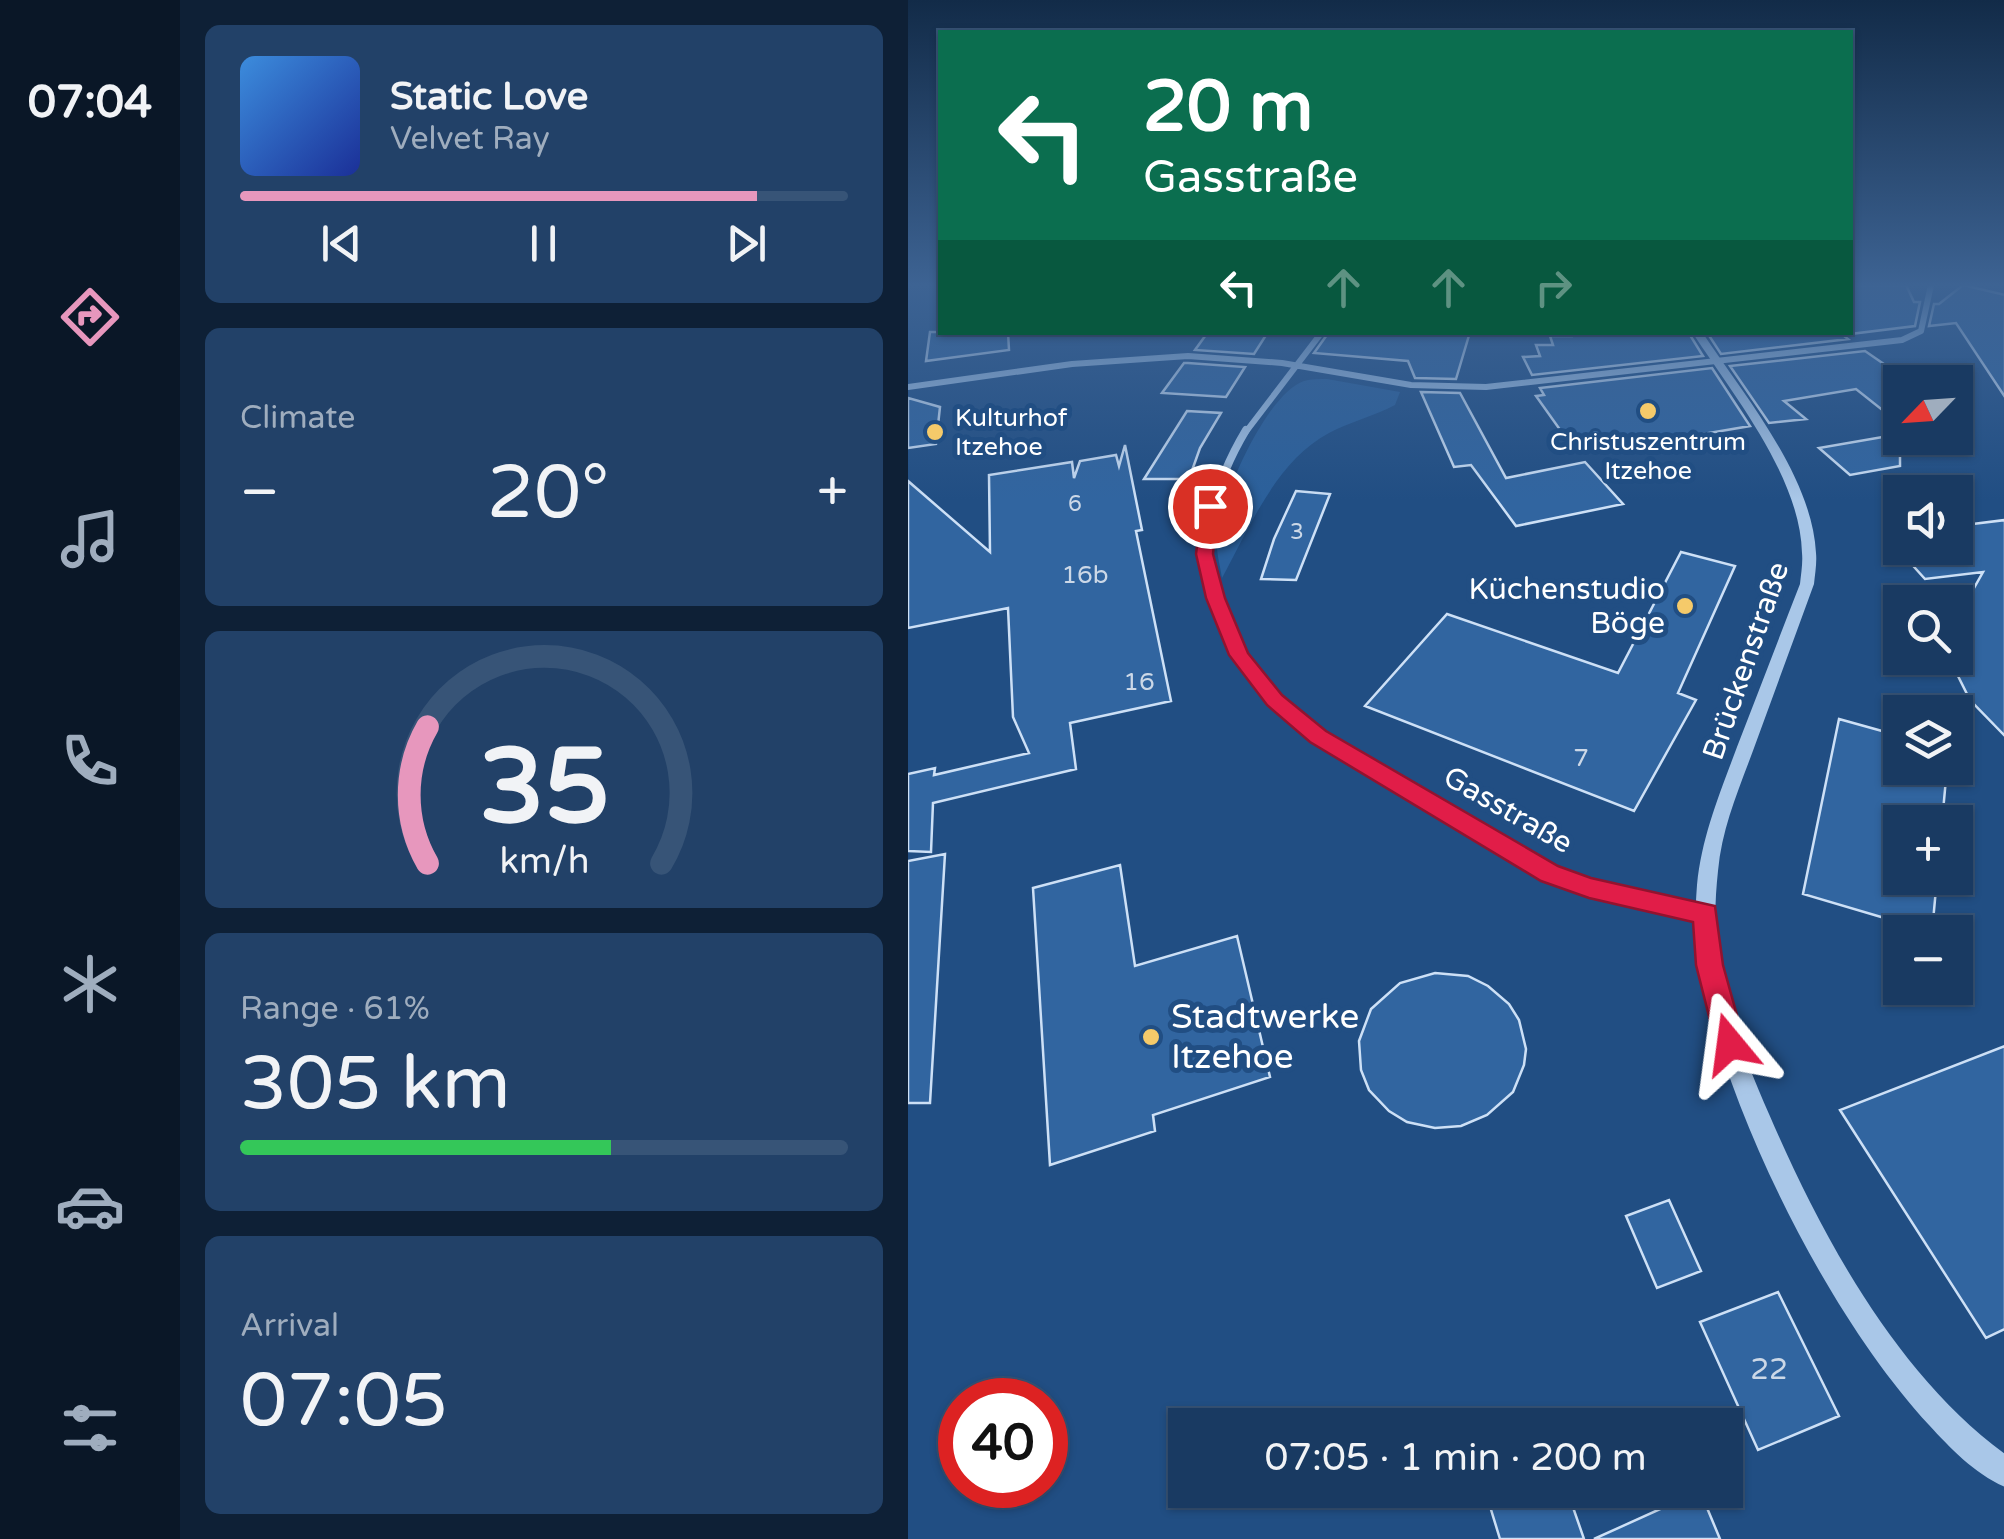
<!DOCTYPE html>
<html lang="en">
<head>
<meta charset="utf-8">
<style>
	:root { --surface:#193a62; --page:#224168; --text:#f1f3f6; --muted:#9fadbe; --line:#375477; --accent:#e797bd }
	body { margin:0; font-family:"Varela Round",sans-serif; background:var(--page); color:var(--text); height:100vh; display:flex; flex-direction:column; font-size:38px; white-space:nowrap }
	* { box-sizing:border-box; margin:0 }
	p { font-size:32px; color:var(--muted) }
	.icon { flex:none; width:55px; height:55px; fill:none; stroke:currentColor; stroke-width:2; stroke-linecap:round; stroke-linejoin:round }
	.map { position:relative; flex:1; overflow:hidden }
	.drawer { display:flex; flex-direction:column; gap:25px; padding:25px; background:#0e2036; width:728px }
	.drawer>* { flex:none }
	.hud { position:absolute; left:30px; top:30px; width:915px; height:305px; border-radius:0px; box-shadow:0 2px 8px #0004,0 0 0 2px var(--line); background:#0b6e4f; color:#fff; overflow:hidden }
	.needle { width:65px; rotate:245deg }
	.tools { position:absolute; left:975px; top:365px; display:grid; gap:20px }
	.tools a { display:grid; place-items:center; width:90px; height:90px; border-radius:0px; background:var(--surface); box-shadow:0 2px 8px #0004,0 0 0 2px var(--line); font-size:50px }
	.speed { position:absolute; left:30px; top:1378px; display:flex; gap:20px; font-size:50px; font-weight:700; text-align:center }
	.speed>* { display:grid; place-content:center; width:130px; height:130px; border-radius:50%; background:var(--surface); box-shadow:0 2px 8px #0004,0 0 0 2px var(--line); line-height:1 }
	.speed .limit { border:15px solid #d22; background:#fff; color:#111 }
	.pin { position:absolute; display:grid; place-items:center; width:85px; height:85px; color:#fff; margin:-42px; border:5px solid #fff; border-radius:50%; box-shadow:0 2px 10px #0007 }
	.me { position:absolute; width:110px; margin:-55px; rotate:344deg; stroke-linejoin:round; filter:drop-shadow(0 0 8px #0008) }
	.turn { display:flex; align-items:center; gap:35px; height:210px; padding:0 40px; font-size:45px }
	.turn .icon { width:130px; height:130px; stroke-width:2.5 }
	.turn b { display:block; font-size:70px; line-height:85px }
	.lanes { display:flex; align-items:center; height:95px; padding:0 40px; background:#0003; justify-content:center; gap:50px; direction:ltr }
	.lanes .off { opacity:.35 }
	.big { font-size:75px; font-weight:600; line-height:1.1 }
	.drawer .tile { flex:1; display:flex; flex-direction:column; justify-content:center; gap:15px; min-width:0; padding:0 35px; border-radius:15px; background:var(--page) }
	.drawer .dial { align-items:center; gap:0 }
	.dial svg { height:260px; overflow:visible; fill:none; stroke:var(--line); stroke-width:7; stroke-linecap:round; text-anchor:middle }
	.dial text { fill:var(--text); stroke:none }
	.song { display:flex; align-items:center; gap:30px }
	.cover { width:120px; height:120px; border-radius:15px; background:linear-gradient(135deg,hsl(210 70% 55%),hsl(230 70% 35%)) }
	.played { height:10px; border-radius:5px; background:linear-gradient(90deg,var(--accent) 85%,var(--line) 85%) }
	.keys { display:flex; justify-content:space-around; direction:ltr }
	.heat { display:flex; justify-content:space-between; align-items:center; font-size:55px; direction:ltr }
	.charge { height:15px; border-radius:8px; background:linear-gradient(90deg,#34c759 61%,var(--line) 0) }
	.trip { position:absolute; left:260px; top:1408px; width:575px; height:100px; border-radius:0px; background:var(--surface); box-shadow:0 2px 8px #0004,0 0 0 2px var(--line); font-weight:600; line-height:100px; text-align:center }
	main { display:flex; flex:1; min-height:0 }
	.dock { display:flex; flex-direction:column; width:180px; justify-content:space-around; align-items:center; background:#0a1727; color:var(--muted) }
	.dock .icon { width:70px; height:70px }
	.dock .selected { color:var(--accent) }
	.dock b { font-size:45px; color:var(--text) }
	.map>svg:first-child { display:block }
</style>
</head>
<body>
<main>
<nav class="dock">
<b>07:04</b>
<svg class="icon selected" aria-label="directions" viewBox="0 0 24 24"><path d="M12 3l9 9-9 9-9-9zM9 14v-3h6M13 9l2 2-2 2"/></svg>
<svg class="icon" aria-label="music" viewBox="0 0 24 24"><path d="M9 18V5l10-2v13"/><circle cx="6" cy="18" r="3"/><circle cx="16" cy="16" r="3"/></svg>
<svg class="icon" aria-label="phone" viewBox="0 0 24 24"><path d="M5 4h4l2 5-3 2q2 4 5 5l2-3 5 2v4C11 20 4 13 5 4z"/></svg>
<svg class="icon" aria-label="climate" viewBox="0 0 24 24"><path d="M12 3v18M4 7l16 10M4 17L20 7"/></svg>
<svg class="icon" aria-label="car" viewBox="0 0 24 24"><path d="M5 17H2v-5l4-1 3-4h7l3 4 3 1v5h-3M9 17h6M6 11h13"/><circle cx="7" cy="17" r="2"/><circle cx="17" cy="17" r="2"/></svg>
<svg class="icon" aria-label="filters" viewBox="0 0 24 24"><path d="M4 7h16M4 17h16"/><circle cx="9" cy="7" r="2"/><circle cx="15" cy="17" r="2"/></svg>
</nav>
<section class="drawer">
<div class="tile">
<div class="song"><i class="cover"></i><div><b>Static Love</b><p>Velvet Ray</p></div></div>
<div class="played"></div>
<div class="keys"><svg class="icon" aria-label="previous" viewBox="0 0 24 24"><path d="M18 5L8 12l10 7zM5 5v14"/></svg><svg class="icon" aria-label="pause" viewBox="0 0 24 24"><path d="M8 5v14M16 5v14"/></svg><svg class="icon" aria-label="next" viewBox="0 0 24 24"><path d="M6 5l10 7-10 7zM19 5v14"/></svg></div>
</div>
<div class="tile"><p>Climate</p>
<div class="heat"><a>−</a><b class="big">20°</b><a>+</a></div>
</div>
<div class="tile dial"><svg viewBox="0 0 100 80">
<path d="M14 69A42 42 0 1 1 86 69"/>
<path d="M14 69A42 42 0 0 1 14 27" stroke="#e797bd"/>
<text x="50" y="56" font-size="32" font-weight="700">35</text>
<text x="50" y="72" font-size="11">km/h</text>
</svg></div>
<div class="tile"><p>Range · 61%</p><b class="big">305 km</b><div class="charge"></div></div>
<div class="tile"><p>Arrival</p><b class="big">07:05</b></div>
</section>
<div class="map">
<svg width="1097" height="1539" viewBox="0 0 1097 1539">
	<rect width="100%" height="100%" fill="#214e83"/>
	<!-- green -->
	<path fill="#2b609b" d="M 419,379 L 492,392 L 487,405 C 466,416 442,422 421,433 C 368,461 342,527 314,578 C 312,565 308,552 309,539 C 311,501 358,394 396,381 C 403,379 412,379 419,379 Z"/>
	<!-- building -->
	<path fill="#3165a0" stroke="#cde0f6" stroke-width="2.5" d="M 942,285 L 998,285 L 1006,302 L 1012,302 L 1007,326 L 942,334 Z
		M 1055,285 L 1097,295 L 1097,397 L 1048,323 L 1021,326 L 1026,304 L 1031,304 Z
		M 22,332 L 100,332 L 101,350 L 18,361 Z
		M 300,332 L 360,332 L 346,354 L 287,350 Z
		M 421,332 L 562,332 L 548,379 L 507,378 L 500,361 L 406,353 Z
		M 661,332 L 782,335 L 795,356 L 624,375 L 615,357 L 632,356 L 628,345 L 645,345 L 642,336 L 663,336 Z
		M 818,332 L 931,332 L 940,339 L 813,354 L 800,334 Z
		M 957,351 L 1002,382 L 992,382 L 992,424 L 948,389 L 876,401 L 898,419 L 861,423 L 822,366 Z
		M 276,363 L 280,363 L 337,367 L 318,397 L 254,393 Z
		M 804,368 L 842,426 L 737,444 L 733,439 L 665,448 L 628,396 L 636,395 L 632,388 Z
		M 513,392 L 552,393 L 598,478 L 677,462 L 715,504 L 608,526 L 563,465 L 546,467 Z
		M 0,398 L 32,407 L 28,444 L 0,448 Z
		M 279,411 L 313,413 L 292,448 L 281,479 L 236,479 Z
		M 992,434 L 992,466 L 942,475 L 911,448 Z
		M 217,445 L 234,530 L 228,531 L 263,701 L 162,723 L 168,769 L 25,803 L 23,852 L 0,851 L 0,774 L 27,768 L 26,775 L 121,753 L 105,717 L 100,608 L 0,628 L 0,481 L 82,552 L 81,475 L 164,462 L 166,478 L 172,461 L 208,455 L 211,466 Z
		M 388,491 L 422,494 L 388,580 L 353,579 L 366,539 Z
		M 1097,520 L 1097,736 L 1062,700 L 1041,658 L 1048,658 L 1048,620 L 1075,572 L 1017,579 L 989,548 L 1048,548 L 1048,526 Z
		M 773,552 L 827,566 L 770,693 L 788,700 L 726,811 L 457,706 L 539,614 L 710,673 Z
		M 931,719 L 992,736 L 992,768 L 1039,768 L 1034,822 L 992,822 L 992,878 L 1029,878 L 1024,932 L 895,894 Z
		M 37,854 L 22,1103 L 0,1103 L 0,861 Z
		M 212,865 L 227,966 L 329,936 L 362,1077 L 245,1115 L 247,1131 L 142,1165 L 125,888 Z
		M 527,973 L 560,976 L 580,986 L 601,1004 L 611,1020 L 618,1049 L 616,1065 L 605,1092 L 579,1115 L 553,1126 L 527,1128 L 499,1122 L 481,1111 L 461,1090 L 453,1070 L 451,1041 L 463,1009 L 492,983 Z
		M 1097,1046 L 1097,1329 L 1078,1338 L 932,1110 Z
		M 761,1200 L 793,1271 L 749,1288 L 718,1216 Z
		M 870,1292 L 931,1416 L 850,1450 L 792,1322 Z
		M 577,1490 L 659,1490 L 676,1539 L 592,1539 Z
		M 792,1491 L 812,1539 L 686,1539 Z"/>
	<g fill="none" stroke-linecap="round" stroke-linejoin="round">
		<!-- minor-far3 -->
		<path stroke="#a9c7e8" stroke-width="6" d="M 0,387 L 164,364 L 280,356 L 374,363 L 503,385 L 578,387 L 994,340 L 1013,331 L 1023,285
			M 337,433 L 414,332"/>
		<!-- minor-far2 -->
		<path stroke="#a9c7e8" stroke-width="8" d="M 316,619 C 289,551 301,492 338,430"/>
		<!-- minor-far1 -->
		<path stroke="#a9c7e8" stroke-width="10" d="M 315,617 C 360,733 510,796 612,856"/>
		<!-- minor -->
		<path stroke="#a9c7e8" stroke-width="12" d="M 608,854 C 667,888 731,899 797,914"/>
		<!-- tertiary -->
		<path fill="#a9c7e8" fill-rule="evenodd" d="M 784,332 L 794,332 C 836,395 904,476 908,553 C 909,563 907,574 906,584 C 886,639 866,693 846,748 C 831,789 814,827 810,871 C 807,899 806,927 810,955 C 818,1009 839,1064 861,1114 C 913,1235 988,1374 1097,1454 L 1097,1487 C 1067,1474 1042,1448 1021,1425 C 920,1316 819,1113 791,968 C 786,941 787,912 789,885 C 794,835 812,793 829,747 C 850,693 871,638 892,584 C 893,574 895,563 894,553 C 892,476 825,395 784,332 Z"/>
	</g>
	<!-- sky -->
	<linearGradient id="sky" x2="0" y2="1"><stop stop-color="#122b48"/><stop offset="0.57" stop-color="#3d6393"/><stop offset="1" stop-color="#3d6393" stop-opacity="0"/></linearGradient>
	<rect width="1097" height="500" fill="url(#sky)"/>
	<!-- route -->
	<path fill="#e11d48" stroke="#92132f" stroke-width="2.5" d="M 302,501 L 310,506 L 305,554 L 317,598 L 340,653 L 374,695 L 418,731 L 650,866 L 683,878 L 807,906 L 815,965 L 837,1044 L 833,1054 L 822,1058 L 812,1054 L 808,1044 L 788,965 L 785,922 L 681,898 L 633,881 L 402,742 L 359,705 L 321,655 L 298,598 L 288,554 L 294,506 Z"/>
	<!-- markers -->
	<g fill="#f5ca6a" stroke="#214e83" stroke-width="4">
		<circle cx="740" cy="411" r="10"/>
		<circle cx="27" cy="432" r="10"/>
		<circle cx="777" cy="606" r="10"/>
		<circle cx="243" cy="1037" r="10"/>
	</g>
	<g text-anchor="middle" dominant-baseline="central" stroke-width="10" stroke-linejoin="round" paint-order="stroke">
		<!-- far-number labels -->
		<g font-size="22" fill="#ccd8e7">
			<text x="167" y="504">6</text>
			<text x="389" y="532">3</text>
		</g>
		<!-- far-poi labels -->
		<g font-size="25" fill="#fff" stroke="#214e83" text-anchor="start">
			<text x="47" y="418">Kulturhof<tspan x="47" dy="29">Itzehoe</tspan></text>
			<text x="740" y="442" text-anchor="middle">Christuszentrum<tspan x="740" dy="29">Itzehoe</tspan></text>
		</g>
		<!-- number labels -->
		<g font-size="25" fill="#ccd8e7">
			<text x="177" y="575">16b</text>
			<text x="231" y="682">16</text>
			<text x="673" y="758">7</text>
		</g>
		<!-- poi labels -->
		<g font-size="30" fill="#fff" stroke="#214e83" text-anchor="end">
			<text x="757" y="589">Küchenstudio<tspan x="757" dy="34">Böge</tspan></text>
		</g>
		<!-- street labels -->
		<g font-size="30" fill="#fff" stroke="#214e83">
			<text transform="translate(838 661) rotate(-71)">Brückenstraße</text>
			<text transform="translate(600 810) rotate(30)">Gasstraße</text>
		</g>
		<!-- near-number labels -->
		<g font-size="30" fill="#ccd8e7">
			<text x="861" y="1369">22</text>
		</g>
		<!-- near-poi labels -->
		<g font-size="35" fill="#fff" stroke="#214e83" text-anchor="start">
			<text x="263" y="1017">Stadtwerke<tspan x="263" dy="40">Itzehoe</tspan></text>
		</g>
	</g>
</svg>
<div class="tools">
<a><svg class="needle" viewBox="-14 -14 28 28"><path d="M0-13l5 13h-10z" fill="#e53935"/><path d="M0 13l5-13h-10z" fill="#9fadbe"/></svg></a>
<a><svg class="icon" aria-label="sound" viewBox="0 0 24 24"><path d="M4 9h4l5-4v14l-5-4H4zM17 9q2 3 0 6"/></svg></a>
<a><svg class="icon" aria-label="search" viewBox="0 0 24 24"><circle cx="10" cy="10" r="6"/><path d="M15 15l6 6"/></svg></a>
<a><svg class="icon" aria-label="layers" viewBox="0 0 24 24"><path d="M12 4l9 5-9 5-9-5zM3 14l9 5 9-5"/></svg></a>
<a>+</a>
<a>−</a>
</div>
<div class="speed"><div class="limit">40</div></div>
<div class="pin" style="left:302px;top:506px;background:#d93025"><svg class="icon" aria-label="arrive" viewBox="0 0 24 24"><path d="M6 21V4h12l-3 4 3 4H6"/></svg></div>
<svg class="me" style="left:822px;top:1044px" viewBox="-20 -20 40 40"><path d="M0-17L14 15 0 8-14 15z" fill="#e11d48" stroke="#fff" stroke-width="4"/></svg>
<div class="trip">07:05 · 1 min · 200 m</div>
<div class="hud">
<div class="turn"><svg class="icon" aria-label="left" viewBox="0 0 24 24"><path d="M17 20v-9H6M10 6l-5 5 5 5"/></svg><div><b>20 m</b>Gasstraße</div></div>
<div class="lanes"><svg class="icon" aria-label="left" viewBox="0 0 24 24"><path d="M17 20v-9H6M10 6l-5 5 5 5"/></svg><svg class="icon off" aria-label="ahead" viewBox="0 0 24 24"><path d="M12 20V5M6 11l6-6 6 6"/></svg><svg class="icon off" aria-label="ahead" viewBox="0 0 24 24"><path d="M12 20V5M6 11l6-6 6 6"/></svg><svg class="icon off" aria-label="right" viewBox="0 0 24 24"><path d="M7 20v-9h11M14 6l5 5-5 5"/></svg></div>
</div>
</div>
</main>
</body>
</html>
